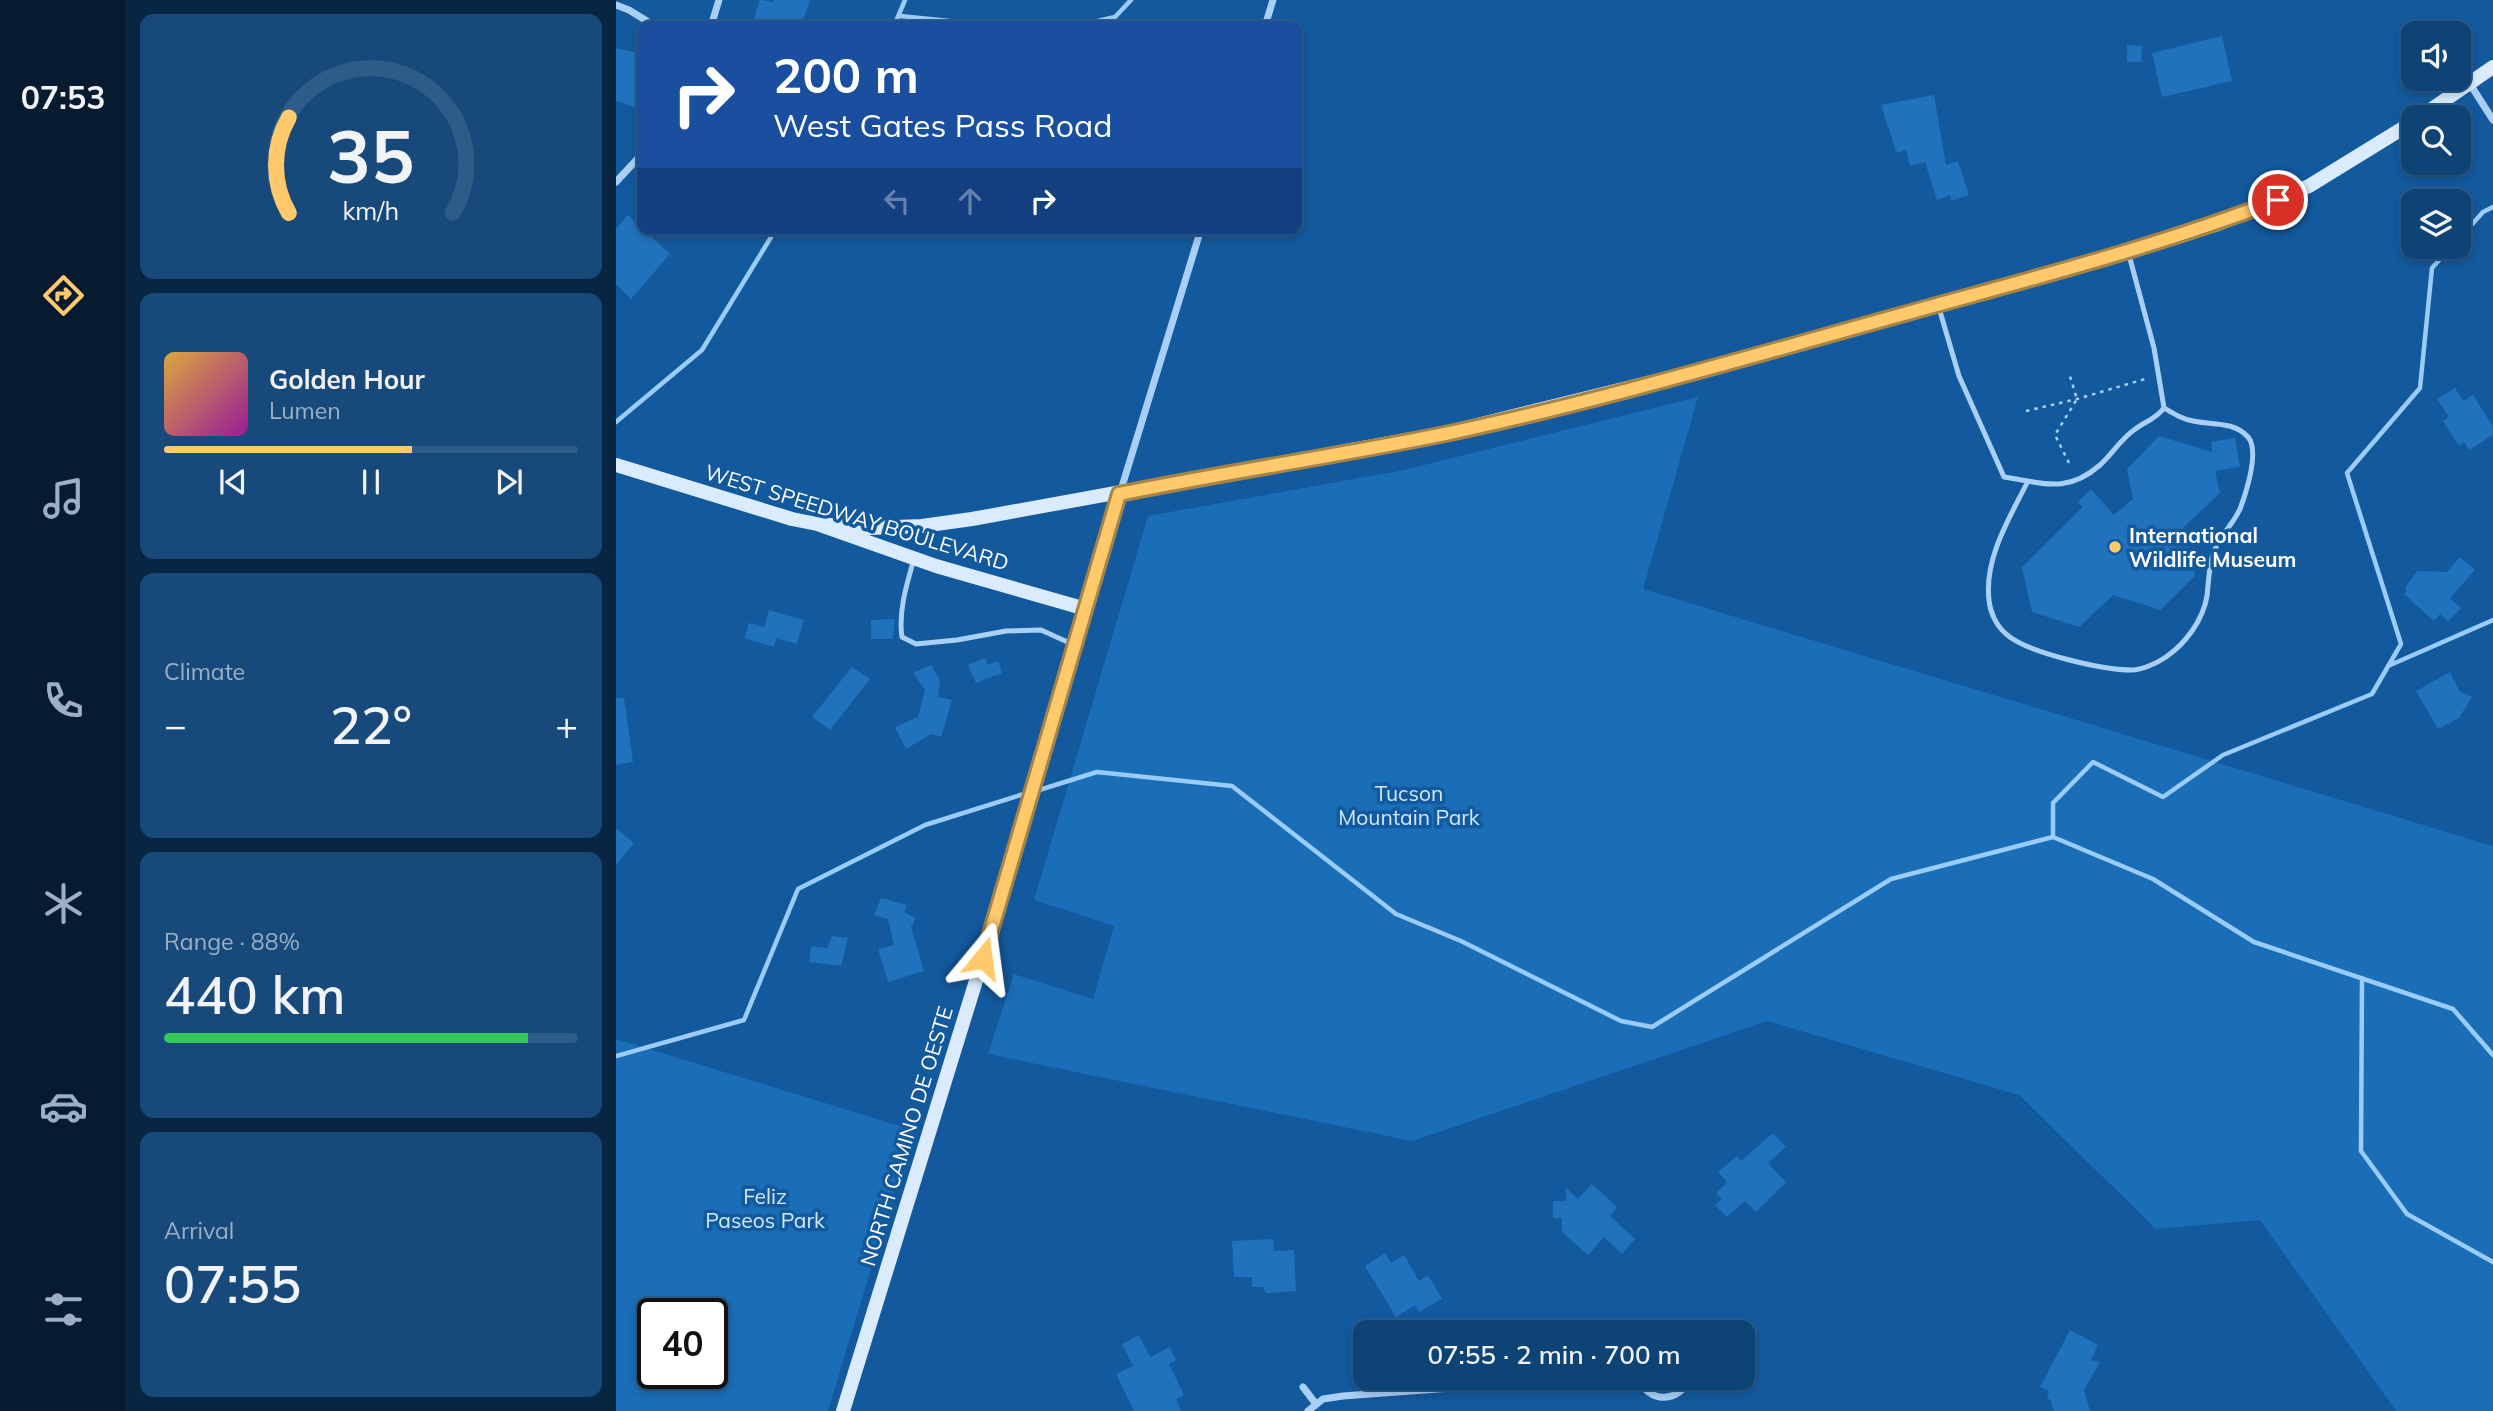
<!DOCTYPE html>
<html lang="en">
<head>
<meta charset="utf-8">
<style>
	:root { --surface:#0e4376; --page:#174a7b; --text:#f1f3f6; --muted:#9bb0c5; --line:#2e5c88; --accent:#ffc96c }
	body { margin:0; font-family:Mulish,sans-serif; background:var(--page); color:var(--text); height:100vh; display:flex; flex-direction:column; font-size:26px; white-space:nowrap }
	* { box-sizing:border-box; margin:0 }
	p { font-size:23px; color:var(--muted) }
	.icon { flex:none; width:38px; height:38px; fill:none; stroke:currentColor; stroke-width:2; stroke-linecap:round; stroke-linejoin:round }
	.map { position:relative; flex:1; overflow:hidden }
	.panel { display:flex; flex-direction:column; gap:14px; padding:14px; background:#082541; width:490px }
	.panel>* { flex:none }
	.guide { position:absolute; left:21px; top:21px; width:665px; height:214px; border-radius:14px; box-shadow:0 4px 10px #0003,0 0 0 2px var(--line); background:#1a4fa0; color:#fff; overflow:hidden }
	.fabs { position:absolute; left:1785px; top:21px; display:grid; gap:14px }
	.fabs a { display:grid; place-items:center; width:70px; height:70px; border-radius:14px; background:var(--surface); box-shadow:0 4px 10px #0003,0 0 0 2px var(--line); font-size:35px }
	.speed { position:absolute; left:21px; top:1298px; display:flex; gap:14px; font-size:35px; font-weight:700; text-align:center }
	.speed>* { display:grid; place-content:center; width:91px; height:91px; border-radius:50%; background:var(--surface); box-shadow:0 4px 10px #0003,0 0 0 2px var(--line); line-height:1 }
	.speed .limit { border:4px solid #111; border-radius:10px; background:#fff; color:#111 }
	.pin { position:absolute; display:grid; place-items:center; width:60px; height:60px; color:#fff; margin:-30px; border:4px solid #fff; border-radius:50%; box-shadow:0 2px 7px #0007 }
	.me { position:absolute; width:77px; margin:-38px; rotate:16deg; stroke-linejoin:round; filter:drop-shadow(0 0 5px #0008) }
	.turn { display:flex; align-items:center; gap:24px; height:147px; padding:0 21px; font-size:32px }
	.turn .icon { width:91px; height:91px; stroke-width:2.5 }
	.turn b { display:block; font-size:49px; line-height:60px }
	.lanes { display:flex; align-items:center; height:66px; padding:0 21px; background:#0003; justify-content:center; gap:35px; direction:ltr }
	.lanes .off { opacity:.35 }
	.big { font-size:52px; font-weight:600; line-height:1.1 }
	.panel .card { flex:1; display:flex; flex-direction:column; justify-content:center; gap:10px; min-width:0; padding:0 24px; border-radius:14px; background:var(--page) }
	.panel .dial { align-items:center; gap:0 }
	.dial svg { height:182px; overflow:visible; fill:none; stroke:var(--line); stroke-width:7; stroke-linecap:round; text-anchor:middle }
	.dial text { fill:var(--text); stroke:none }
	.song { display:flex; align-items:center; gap:21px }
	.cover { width:84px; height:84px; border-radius:10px; background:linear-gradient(135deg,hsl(40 70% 55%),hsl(300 70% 35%)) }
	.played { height:7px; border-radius:4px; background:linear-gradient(90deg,var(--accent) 60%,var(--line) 60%) }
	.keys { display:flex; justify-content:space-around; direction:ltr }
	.heat { display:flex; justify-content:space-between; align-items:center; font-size:38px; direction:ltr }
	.charge { height:10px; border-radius:5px; background:linear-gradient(90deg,#34c759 88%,var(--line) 0) }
	.trip { position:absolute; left:737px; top:1320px; width:402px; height:70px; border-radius:14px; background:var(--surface); box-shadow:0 4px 10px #0003,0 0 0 2px var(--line); font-weight:600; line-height:70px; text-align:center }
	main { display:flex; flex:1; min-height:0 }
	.tabs { display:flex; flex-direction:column; width:126px; justify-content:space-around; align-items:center; background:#061b2f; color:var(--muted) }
	.tabs .icon { width:49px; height:49px }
	.tabs .on { color:var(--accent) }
	.tabs b { font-size:32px; color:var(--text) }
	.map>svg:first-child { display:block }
</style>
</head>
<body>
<main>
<nav class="tabs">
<b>07:53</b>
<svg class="icon on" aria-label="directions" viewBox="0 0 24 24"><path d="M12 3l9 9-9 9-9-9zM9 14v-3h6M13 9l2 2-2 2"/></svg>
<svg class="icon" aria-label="music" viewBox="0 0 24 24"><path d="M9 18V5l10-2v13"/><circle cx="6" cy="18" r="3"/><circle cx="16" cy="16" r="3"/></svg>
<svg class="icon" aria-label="phone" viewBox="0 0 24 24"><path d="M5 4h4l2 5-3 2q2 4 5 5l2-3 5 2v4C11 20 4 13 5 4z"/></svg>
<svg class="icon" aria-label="climate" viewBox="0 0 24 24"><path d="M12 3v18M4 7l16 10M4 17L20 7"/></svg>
<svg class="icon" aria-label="car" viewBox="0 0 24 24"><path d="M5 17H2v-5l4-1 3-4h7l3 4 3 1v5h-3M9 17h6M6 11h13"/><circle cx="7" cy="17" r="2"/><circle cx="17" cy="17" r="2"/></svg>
<svg class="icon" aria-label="filters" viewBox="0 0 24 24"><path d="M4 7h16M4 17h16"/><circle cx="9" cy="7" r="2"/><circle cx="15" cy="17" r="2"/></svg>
</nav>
<section class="panel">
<div class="card dial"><svg viewBox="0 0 100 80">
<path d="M14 69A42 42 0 1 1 86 69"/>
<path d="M14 69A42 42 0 0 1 14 27" stroke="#ffc96c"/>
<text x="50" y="56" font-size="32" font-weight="700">35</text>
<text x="50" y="72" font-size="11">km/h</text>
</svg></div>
<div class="card">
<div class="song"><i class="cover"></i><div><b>Golden Hour</b><p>Lumen</p></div></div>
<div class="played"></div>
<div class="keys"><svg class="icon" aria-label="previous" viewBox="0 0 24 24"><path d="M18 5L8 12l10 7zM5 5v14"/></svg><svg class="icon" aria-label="pause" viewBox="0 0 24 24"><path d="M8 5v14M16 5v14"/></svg><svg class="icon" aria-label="next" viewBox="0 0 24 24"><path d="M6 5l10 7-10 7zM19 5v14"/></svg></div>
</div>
<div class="card"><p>Climate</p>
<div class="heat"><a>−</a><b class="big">22°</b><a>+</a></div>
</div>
<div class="card"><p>Range · 88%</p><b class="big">440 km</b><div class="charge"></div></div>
<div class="card"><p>Arrival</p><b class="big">07:55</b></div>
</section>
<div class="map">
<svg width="1877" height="1411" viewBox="0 0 1877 1411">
	<rect width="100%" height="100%" fill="#13599d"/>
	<!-- green -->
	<path fill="#1a6db7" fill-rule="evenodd" d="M 1082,397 L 1027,589 L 1877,846 L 1877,1411 L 1780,1411 L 1644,1220 L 1540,1229 L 1403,1095 L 1151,1021 L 796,1141 L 372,1054 L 398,974 L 477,999 L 498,926 L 418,900 L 532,516 L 788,470 Z
		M 0,1039 L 297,1130 L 212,1411 L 0,1411 ZM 37,1314 L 96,1314 L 96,1374 L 37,1374 Z"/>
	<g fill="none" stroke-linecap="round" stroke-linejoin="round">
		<!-- stream -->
		<path stroke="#9bccf7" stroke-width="4.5" d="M 284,16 L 383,26
			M 278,26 L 289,0
			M 460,26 L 499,17 L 515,0
			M 1843,239 L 1867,212 L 1877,207
			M 0,422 L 86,350 L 160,229
			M 1772,666 L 1877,620
			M 420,791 L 481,772 L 616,786 L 780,914 L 845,941 L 1005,1021 L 1036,1027 L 1275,879 L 1437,837 L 1537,879 L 1638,942 L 1837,1009 L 1877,1055
			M 1437,837 L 1437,803 L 1477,762 L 1547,797 L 1607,755 L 1756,694 L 1785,644 L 1731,473 L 1804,388 L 1816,268 L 1835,247
			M 1746,978 L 1745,1151 L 1791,1214 L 1877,1262
			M 0,1056 L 128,1020 L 182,889 L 309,825 L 411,793"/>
	</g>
	<!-- building -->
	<path fill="#2172bc" d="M 144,0 L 158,2 L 158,0 L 194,0 L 185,26 L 156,26 L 137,21 Z
		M 1606,36 L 1616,81 L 1546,97 L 1536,53 Z
		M 1511,45 L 1526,46 L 1525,62 L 1511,62 Z
		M 0,48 L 22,53 L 20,63 L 26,66 L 26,109 L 0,101 Z
		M 1318,95 L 1330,165 L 1342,161 L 1353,195 L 1335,201 L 1334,195 L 1321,200 L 1309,162 L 1294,166 L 1290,150 L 1281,153 L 1265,105 Z
		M 12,215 L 54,254 L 15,299 L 0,284 L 0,229 Z
		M 1839,388 L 1847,401 L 1857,395 L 1877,427 L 1877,435 L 1853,450 L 1848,442 L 1843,446 L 1827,421 L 1833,417 L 1821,399 Z
		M 1543,436 L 1596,452 L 1595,442 L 1619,438 L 1624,467 L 1599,471 L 1604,493 L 1568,527 L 1579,576 L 1544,610 L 1497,595 L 1463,627 L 1416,612 L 1406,567 L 1467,507 L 1462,502 L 1475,489 L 1498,515 L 1517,499 L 1511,469 Z
		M 1844,557 L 1859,570 L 1834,598 L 1845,608 L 1832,621 L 1824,614 L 1818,621 L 1788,594 L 1791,590 L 1789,588 L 1801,571 L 1831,572 Z
		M 153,610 L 188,620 L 181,644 L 161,638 L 158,647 L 128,638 L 133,623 L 148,627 Z
		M 279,619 L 277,639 L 255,639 L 255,620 Z
		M 369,658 L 372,665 L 382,661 L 386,673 L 360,683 L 352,665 Z
		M 315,665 L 324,681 L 322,697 L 336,700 L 325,737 L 315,734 L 290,749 L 279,727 L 302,717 L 309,690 L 297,673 Z
		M 236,667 L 254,679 L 214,730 L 196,717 Z
		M 1834,672 L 1844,692 L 1856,697 L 1843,718 L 1822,729 L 1800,691 Z
		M 0,698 L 8,698 L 17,762 L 0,765 Z
		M 0,828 L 18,843 L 0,865 Z
		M 265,898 L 291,905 L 288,912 L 300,918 L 295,927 L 308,971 L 272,982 L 262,949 L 278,945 L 272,919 L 258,915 Z
		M 216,936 L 232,938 L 225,966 L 193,962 L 195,946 L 211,948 Z
		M 1157,1133 L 1170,1147 L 1152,1163 L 1170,1182 L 1140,1212 L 1129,1201 L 1111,1217 L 1099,1205 L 1106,1199 L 1100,1193 L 1111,1182 L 1102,1172 L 1121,1156 L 1125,1161 Z
		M 976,1184 L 1001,1207 L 994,1216 L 1019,1239 L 1006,1254 L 988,1237 L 972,1255 L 946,1232 L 946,1218 L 937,1218 L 937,1201 L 950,1201 L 950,1188 L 962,1199 Z
		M 657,1239 L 658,1251 L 678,1250 L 680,1291 L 650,1293 L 647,1287 L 636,1287 L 636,1277 L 618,1277 L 616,1241 Z
		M 769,1253 L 775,1263 L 788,1255 L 803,1281 L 812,1275 L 826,1299 L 803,1312 L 799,1305 L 780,1317 L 749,1266 Z
		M 1454,1330 L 1482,1345 L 1475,1360 L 1484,1362 L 1468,1390 L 1474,1411 L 1438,1411 L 1434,1400 L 1431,1398 L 1433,1391 L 1424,1387 Z
		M 523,1335 L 534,1357 L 554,1347 L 560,1360 L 553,1364 L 568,1395 L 560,1399 L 565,1411 L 518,1411 L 500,1374 L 517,1366 L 506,1344 Z"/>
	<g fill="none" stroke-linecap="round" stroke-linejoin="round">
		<!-- path -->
		<path stroke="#a9d0f4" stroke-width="2.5" stroke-dasharray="3.5 5" stroke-linecap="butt" d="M 1410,411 L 1461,399 L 1529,379
			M 1453,463 L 1439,435 L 1461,399 L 1453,373"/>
		<!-- lane -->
		<path stroke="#a9d0f4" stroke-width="5" d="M 1323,308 L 1343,376 L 1388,477 C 1427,483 1451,494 1484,465 C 1496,454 1505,439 1518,430 C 1529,421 1539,420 1548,408 L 1538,348 L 1513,255
			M 1412,481 C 1394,517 1368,558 1373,600 C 1374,612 1380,625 1389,633 C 1409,653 1488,670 1516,670 C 1526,670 1541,663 1550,657 C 1570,643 1587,620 1591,596 C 1593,578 1593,555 1604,540 C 1610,530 1619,520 1624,509 C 1630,493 1644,451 1632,437 C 1618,421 1595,425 1577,421 C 1566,419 1558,414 1548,408
			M 298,559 C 291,583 282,612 286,637 L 300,644 L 341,640 L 390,631 L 425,630 L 456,644"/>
		<!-- street -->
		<path stroke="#a9d0f4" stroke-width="7" d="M 0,5 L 13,10 L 39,26
			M 95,26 L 103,0
			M 649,26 L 657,0
			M 1854,84 L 1877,120
			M 0,182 L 26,154
			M 504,493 L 585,229
			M 1023,1377 C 1031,1405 1065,1403 1074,1377
			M 687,1387 L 700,1404
			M 692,1411 L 707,1399 L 727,1396 L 986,1377"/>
		<!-- secondary -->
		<path stroke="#d9ebfd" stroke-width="14" d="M 1804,117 L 1877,67
			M 0,465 L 176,519 L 201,524 L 320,566 L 470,609
			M 201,524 L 254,528 L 306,526 L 356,519 L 829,433 L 1145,355 L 1512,252 L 1602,224 L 1693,186 L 1797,122
			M 227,1411 L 367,958 L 503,493"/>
	</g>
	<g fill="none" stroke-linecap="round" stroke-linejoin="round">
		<!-- route casing -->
		<g stroke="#a68346" stroke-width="18">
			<path id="route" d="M 367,958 L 503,494 C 611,472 721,456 829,434 C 984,401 1136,356 1288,314 C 1414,279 1540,247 1662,200"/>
		</g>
		<!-- route -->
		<use href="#route" stroke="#ffc96c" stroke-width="12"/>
	</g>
	<!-- markers -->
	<circle fill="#ffc96c" stroke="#13599d" stroke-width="2.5" cx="1499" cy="547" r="7"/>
	<g text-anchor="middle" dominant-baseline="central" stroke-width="7" stroke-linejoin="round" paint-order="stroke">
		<!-- street labels -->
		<g font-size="21" fill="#fff" stroke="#13599d">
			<text transform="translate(241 517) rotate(17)">WEST SPEEDWAY BOULEVARD</text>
			<text transform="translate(290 1136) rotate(-73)">NORTH CAMINO DE OESTE</text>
		</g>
		<!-- poi labels -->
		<g font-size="21" font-weight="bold" fill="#fff" stroke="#13599d" text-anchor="start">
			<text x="1513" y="535">International<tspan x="1513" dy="24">Wildlife Museum</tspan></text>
		</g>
		<!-- park labels -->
		<g font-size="21" fill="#d1e9fe" stroke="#13599d">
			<text x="793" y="793">Tucson<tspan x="793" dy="24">Mountain Park</tspan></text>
			<text x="149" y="1196">Feliz<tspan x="149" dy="24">Paseos Park</tspan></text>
		</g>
	</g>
</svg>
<div class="fabs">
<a><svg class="icon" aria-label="sound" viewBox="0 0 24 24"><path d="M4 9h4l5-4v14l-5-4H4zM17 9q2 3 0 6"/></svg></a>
<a><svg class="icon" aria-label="search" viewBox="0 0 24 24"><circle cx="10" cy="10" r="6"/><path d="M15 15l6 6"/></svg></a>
<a><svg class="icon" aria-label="layers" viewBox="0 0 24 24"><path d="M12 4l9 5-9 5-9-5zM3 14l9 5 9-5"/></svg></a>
</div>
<div class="speed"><div class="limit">40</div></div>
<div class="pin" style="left:1662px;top:200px;background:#d93025"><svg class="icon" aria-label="arrive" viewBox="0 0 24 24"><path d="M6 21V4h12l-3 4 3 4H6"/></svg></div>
<svg class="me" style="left:367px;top:958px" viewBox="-20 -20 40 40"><path d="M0-17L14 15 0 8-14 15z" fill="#ffc96c" stroke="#fff" stroke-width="4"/></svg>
<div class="trip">07:55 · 2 min · 700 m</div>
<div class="guide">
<div class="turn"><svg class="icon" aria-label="right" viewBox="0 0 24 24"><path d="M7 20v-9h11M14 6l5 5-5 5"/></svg><div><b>200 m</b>West Gates Pass Road</div></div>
<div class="lanes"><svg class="icon off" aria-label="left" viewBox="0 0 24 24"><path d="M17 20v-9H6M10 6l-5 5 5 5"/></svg><svg class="icon off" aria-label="ahead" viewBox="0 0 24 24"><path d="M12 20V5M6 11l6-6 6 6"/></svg><svg class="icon" aria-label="right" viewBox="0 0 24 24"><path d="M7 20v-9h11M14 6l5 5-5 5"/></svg></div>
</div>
</div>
</main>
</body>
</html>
